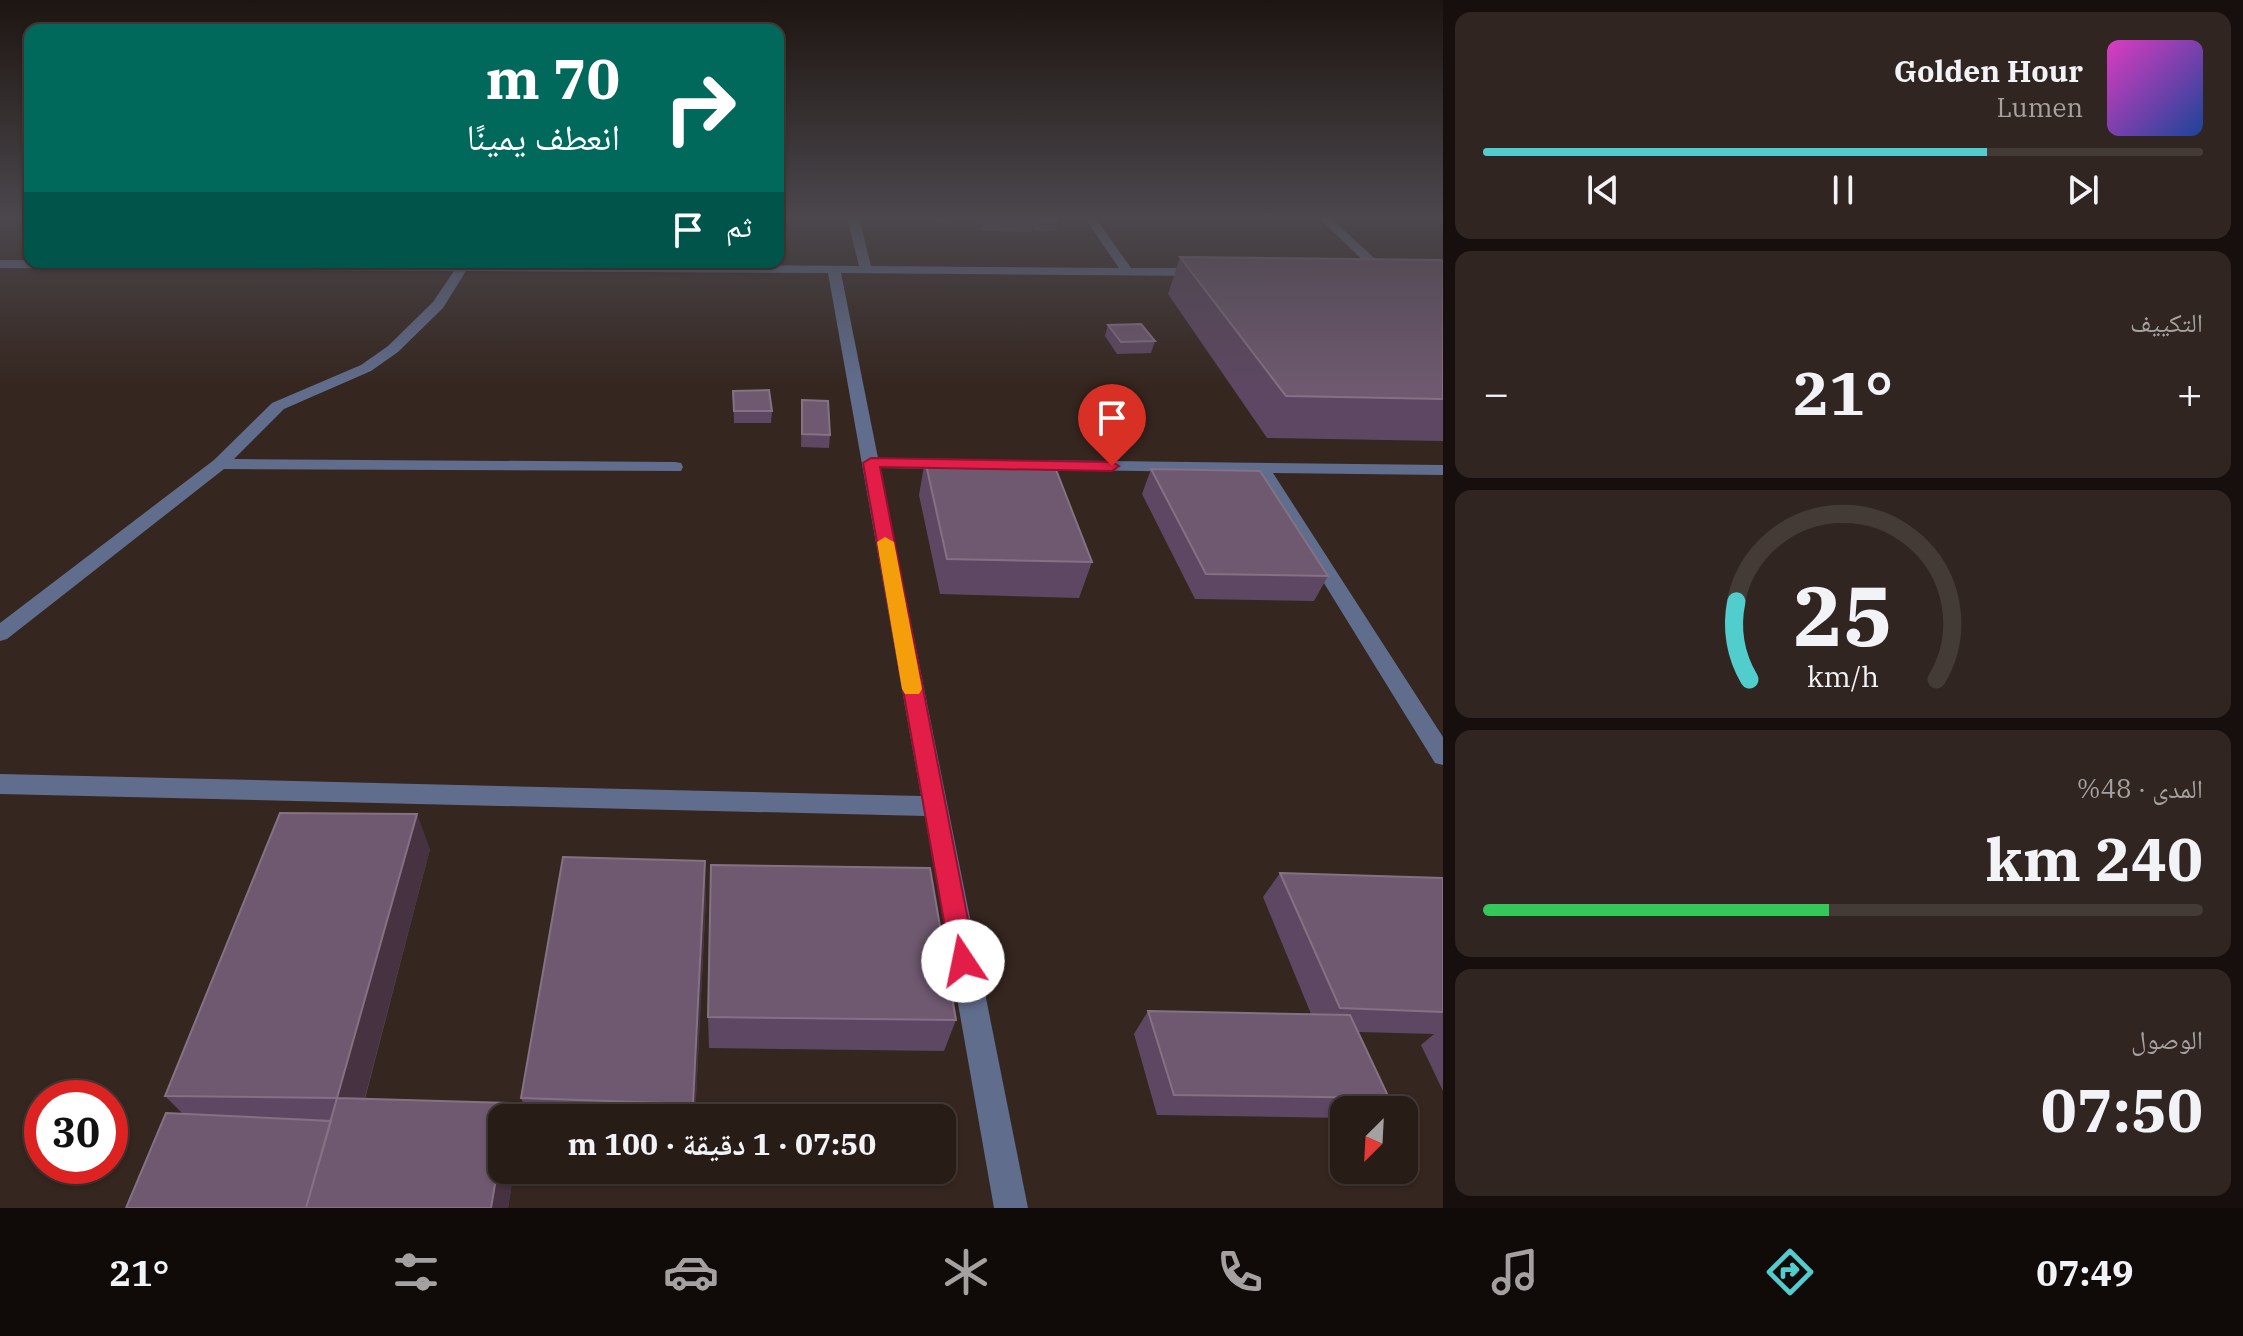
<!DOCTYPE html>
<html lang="ar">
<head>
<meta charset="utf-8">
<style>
	:root { --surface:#281c17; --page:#302520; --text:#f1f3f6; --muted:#a5a1a1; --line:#443a36; --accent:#52cdcd }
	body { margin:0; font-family:"IBM Plex Serif","Noto Naskh Arabic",serif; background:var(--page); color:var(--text); direction:rtl; height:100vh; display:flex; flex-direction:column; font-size:30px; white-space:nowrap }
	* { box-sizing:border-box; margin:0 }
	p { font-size:26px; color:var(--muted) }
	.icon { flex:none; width:44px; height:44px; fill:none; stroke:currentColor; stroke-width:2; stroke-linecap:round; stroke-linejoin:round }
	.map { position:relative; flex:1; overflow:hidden; direction:ltr }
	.details { display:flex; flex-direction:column; gap:12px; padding:12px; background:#160f0d; width:800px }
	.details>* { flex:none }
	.banner { position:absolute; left:24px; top:24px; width:760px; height:244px; border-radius:16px; box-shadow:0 2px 6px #0004,0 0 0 2px var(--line); direction:rtl; background:#00695c; color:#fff; overflow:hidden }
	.needle { width:52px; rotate:204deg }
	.tools { position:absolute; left:1330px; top:1096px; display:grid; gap:16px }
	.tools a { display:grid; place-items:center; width:88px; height:88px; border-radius:16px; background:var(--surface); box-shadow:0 2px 6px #0004,0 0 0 2px var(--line); font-size:40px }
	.speed { position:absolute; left:24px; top:1080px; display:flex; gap:16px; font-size:40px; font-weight:700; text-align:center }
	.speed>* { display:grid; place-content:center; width:104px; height:104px; border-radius:50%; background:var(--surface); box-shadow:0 2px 6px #0004,0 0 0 2px var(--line); line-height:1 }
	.speed .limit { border:12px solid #d22; background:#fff; color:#111 }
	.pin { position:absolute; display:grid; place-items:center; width:68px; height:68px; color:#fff; margin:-82px -34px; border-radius:50% 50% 50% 0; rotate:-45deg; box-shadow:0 0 8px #0007 }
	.pin .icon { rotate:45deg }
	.me { position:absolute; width:88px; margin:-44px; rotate:349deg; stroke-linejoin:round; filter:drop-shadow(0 0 6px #0008) }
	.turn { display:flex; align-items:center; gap:28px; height:168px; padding:0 32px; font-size:36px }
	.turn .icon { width:104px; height:104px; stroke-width:2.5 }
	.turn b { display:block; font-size:56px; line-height:68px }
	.then { display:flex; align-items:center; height:76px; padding:0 32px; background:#0003; gap:16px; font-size:30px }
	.big { font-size:60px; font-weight:700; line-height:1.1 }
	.details .tile { flex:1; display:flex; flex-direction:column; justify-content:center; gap:12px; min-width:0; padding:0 28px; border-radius:16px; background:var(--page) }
	.details .dial { align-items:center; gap:0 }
	.dial svg { height:208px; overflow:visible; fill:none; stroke:var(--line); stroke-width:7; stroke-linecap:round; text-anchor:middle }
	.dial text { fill:var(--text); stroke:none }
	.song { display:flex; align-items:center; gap:24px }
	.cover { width:96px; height:96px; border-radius:12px; background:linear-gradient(135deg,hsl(310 70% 55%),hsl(220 70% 35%)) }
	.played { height:8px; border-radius:4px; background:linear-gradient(90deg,var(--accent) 70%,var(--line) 70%) }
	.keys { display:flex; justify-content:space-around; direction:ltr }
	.heat { display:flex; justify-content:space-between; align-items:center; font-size:44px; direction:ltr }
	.charge { height:12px; border-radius:6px; background:linear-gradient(90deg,#34c759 48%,var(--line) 0) }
	.trip { position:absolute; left:488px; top:1104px; width:468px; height:80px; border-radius:16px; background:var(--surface); box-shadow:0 2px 6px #0004,0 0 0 2px var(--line); font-weight:700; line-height:80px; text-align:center; direction:rtl }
	.tab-bar { display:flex; height:128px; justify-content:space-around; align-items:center; background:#100b09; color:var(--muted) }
	.tab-bar .icon { width:56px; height:56px }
	.tab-bar .on { color:var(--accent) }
	.tab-bar b { font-size:36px; color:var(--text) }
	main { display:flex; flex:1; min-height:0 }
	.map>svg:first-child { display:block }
</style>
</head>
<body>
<main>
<section class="details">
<div class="tile">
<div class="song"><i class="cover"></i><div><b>Golden Hour</b><p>Lumen</p></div></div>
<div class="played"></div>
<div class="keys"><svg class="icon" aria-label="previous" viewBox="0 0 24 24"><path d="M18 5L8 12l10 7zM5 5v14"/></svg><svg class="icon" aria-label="pause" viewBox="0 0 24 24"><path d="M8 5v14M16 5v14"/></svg><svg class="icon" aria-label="next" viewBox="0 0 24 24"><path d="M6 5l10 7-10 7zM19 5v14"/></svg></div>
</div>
<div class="tile"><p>التكييف</p>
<div class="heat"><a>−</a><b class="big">21°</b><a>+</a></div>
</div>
<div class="tile dial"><svg viewBox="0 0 100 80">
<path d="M14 69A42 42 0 1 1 86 69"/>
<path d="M14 69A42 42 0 0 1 9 39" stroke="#52cdcd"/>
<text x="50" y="56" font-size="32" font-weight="700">25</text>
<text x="50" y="72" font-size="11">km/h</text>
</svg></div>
<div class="tile"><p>المدى · 48%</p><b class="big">240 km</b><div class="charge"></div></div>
<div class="tile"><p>الوصول</p><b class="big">07:50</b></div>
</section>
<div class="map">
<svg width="1443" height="1208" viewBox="0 0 1443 1208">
	<rect width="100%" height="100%" fill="#35261f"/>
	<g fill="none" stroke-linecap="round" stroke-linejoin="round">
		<!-- minor -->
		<path fill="#616d8d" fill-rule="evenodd" d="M 847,217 L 859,217 L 871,266 L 1119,268 L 1084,217 L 1095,217 L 1131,268 L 1203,268 L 1209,272 L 1203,276 L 841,273 L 878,458 L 951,459 L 959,464 L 951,469 L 880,468 L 1028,1208 L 994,1208 L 925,816 L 0,794 L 0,774 L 921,796 L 828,273 L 466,271 L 443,308 L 398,352 L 371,371 L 284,409 L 234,459 L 675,462 L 681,463 L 683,467 L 681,471 L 224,469 L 7,639 L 0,641 L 0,623 L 214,460 L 272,403 L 361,365 L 388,346 L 433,302 L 454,271 L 0,268 L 0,260 L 859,266 Z
			M 1318,217 L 1330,217 L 1388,271 L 1388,277 L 1380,277 Z
			M 1027,460 L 1443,465 L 1443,475 L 1273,473 L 1443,737 L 1443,765 L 1435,763 L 1256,473 L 1021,469 L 1019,465 Z"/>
	</g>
	<!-- wall -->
	<path fill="#5e4762" d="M 934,217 L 956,217 L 955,224 L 936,223 Z
		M 976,217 L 1060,217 L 1055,231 L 1036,231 L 1033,225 L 1032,232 L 982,231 Z
		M 1180,257 L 1443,260 L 1443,441 L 1267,438 L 1168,294 Z
		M 1108,325 L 1155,341 L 1151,353 L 1117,354 L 1105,336 Z
		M 733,391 L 772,411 L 771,423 L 734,423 Z
		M 802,400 L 830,435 L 829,448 L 801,447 Z
		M 925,460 L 1092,562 L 1079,598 L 940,594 L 919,495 Z
		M 1151,469 L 1328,576 L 1314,601 L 1195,599 L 1142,494 Z
		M 430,849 L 365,1099 L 509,1103 L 515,1118 L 502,1118 L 502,1170 L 514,1170 L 508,1208 L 183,1114 L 165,1096 Z
		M 1280,873 L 1443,878 L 1443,1091 L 1421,1045 L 1434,1034 L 1358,1032 L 1389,1098 L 1375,1110 L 1344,1110 L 1344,1118 L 1157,1115 L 1134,1034 L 1148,1011 L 1311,1014 L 1263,897 Z
		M 706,896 L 695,1118 L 529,1118 L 521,1098 Z
		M 708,1017 L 956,1020 L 944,1051 L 709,1048 Z"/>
	<!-- shaded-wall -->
	<path fill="#463241" d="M 417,814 L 430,849 L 357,1127 L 337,1098 Z
		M 705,861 L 706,896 L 695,1118 L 693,1118 L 693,1104 Z
		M 509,1103 L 515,1118 L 506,1118 Z
		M 502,1143 L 502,1170 L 514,1170 L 508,1208 L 491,1208 Z"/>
	<!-- building -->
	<path fill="#6f5970" stroke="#857184" stroke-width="2" d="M 1037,217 L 1059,217 L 1057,221 L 1039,221 Z
		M 1180,257 L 1443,260 L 1443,399 L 1286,396 Z
		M 1141,324 L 1155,341 L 1121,342 L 1108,325 Z
		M 769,390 L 772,411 L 734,411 L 733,391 Z
		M 802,400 L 828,401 L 830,435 L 802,434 Z
		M 925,460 L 1053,462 L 1092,562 L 947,559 Z
		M 1151,469 L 1260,471 L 1328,576 L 1206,574 Z
		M 280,813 L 417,814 L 337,1098 L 165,1096 Z
		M 563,857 L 705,861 L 693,1104 L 521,1098 Z
		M 711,865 L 930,868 L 956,1020 L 708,1017 Z
		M 1280,873 L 1443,878 L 1443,1012 L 1340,1008 Z
		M 1148,1011 L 1350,1015 L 1389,1098 L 1174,1095 Z
		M 337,1098 L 509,1103 L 506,1118 L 502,1118 L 502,1143 L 491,1208 L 306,1208 Z
		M 166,1113 L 331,1121 L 306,1208 L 126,1208 Z"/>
	<!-- sky -->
	<linearGradient id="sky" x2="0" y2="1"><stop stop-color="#1d1511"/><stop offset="0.56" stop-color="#4b474d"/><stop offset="1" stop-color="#4b474d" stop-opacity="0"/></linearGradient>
	<rect width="1443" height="387" fill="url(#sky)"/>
	<!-- route -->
	<path fill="#e11d48" stroke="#92132f" stroke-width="2" d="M 871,458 L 1112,462 L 1119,466 L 1112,471 L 880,467 L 976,961 L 972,969 L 963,973 L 954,969 L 951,961 L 863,463 Z"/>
	<!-- slow -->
	<path fill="#f59e0b" d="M 885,537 L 894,542 L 922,689 L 919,694 L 905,694 L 902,689 L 877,542 Z"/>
</svg>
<div class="tools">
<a><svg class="needle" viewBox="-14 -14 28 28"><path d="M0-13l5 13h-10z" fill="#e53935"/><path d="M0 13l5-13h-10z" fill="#a5a1a1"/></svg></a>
</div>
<div class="speed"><div class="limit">30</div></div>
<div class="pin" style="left:1112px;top:466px;background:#d93025"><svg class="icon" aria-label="arrive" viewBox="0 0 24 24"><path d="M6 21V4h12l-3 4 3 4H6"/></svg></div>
<svg class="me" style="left:963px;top:961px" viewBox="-20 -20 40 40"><circle r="19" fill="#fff"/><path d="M0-13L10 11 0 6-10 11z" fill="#e11d48"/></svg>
<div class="trip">07:50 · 1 دقيقة · 100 m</div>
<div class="banner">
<div class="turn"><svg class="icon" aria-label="right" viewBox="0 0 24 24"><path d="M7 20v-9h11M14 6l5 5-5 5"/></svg><div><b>70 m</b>انعطف يمينًا</div></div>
<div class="then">ثم<svg class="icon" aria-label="arrive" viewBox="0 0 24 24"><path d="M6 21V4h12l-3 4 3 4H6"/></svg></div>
</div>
</div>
</main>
<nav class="tab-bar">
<b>07:49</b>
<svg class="icon on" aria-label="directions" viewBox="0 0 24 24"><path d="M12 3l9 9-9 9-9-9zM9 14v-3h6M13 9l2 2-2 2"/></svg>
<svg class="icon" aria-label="music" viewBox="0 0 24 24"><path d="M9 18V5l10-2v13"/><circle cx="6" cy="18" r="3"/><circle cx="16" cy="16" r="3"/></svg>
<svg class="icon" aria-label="phone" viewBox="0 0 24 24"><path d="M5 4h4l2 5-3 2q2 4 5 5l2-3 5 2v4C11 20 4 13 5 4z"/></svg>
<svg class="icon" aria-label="climate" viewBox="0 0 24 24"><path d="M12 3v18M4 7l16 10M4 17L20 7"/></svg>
<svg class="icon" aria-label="car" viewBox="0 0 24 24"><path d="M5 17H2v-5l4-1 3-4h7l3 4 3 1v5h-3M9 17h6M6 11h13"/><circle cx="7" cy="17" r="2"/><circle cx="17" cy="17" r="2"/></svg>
<svg class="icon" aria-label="filters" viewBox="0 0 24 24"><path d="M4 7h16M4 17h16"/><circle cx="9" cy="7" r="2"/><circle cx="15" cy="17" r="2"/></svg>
<b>21°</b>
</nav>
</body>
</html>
